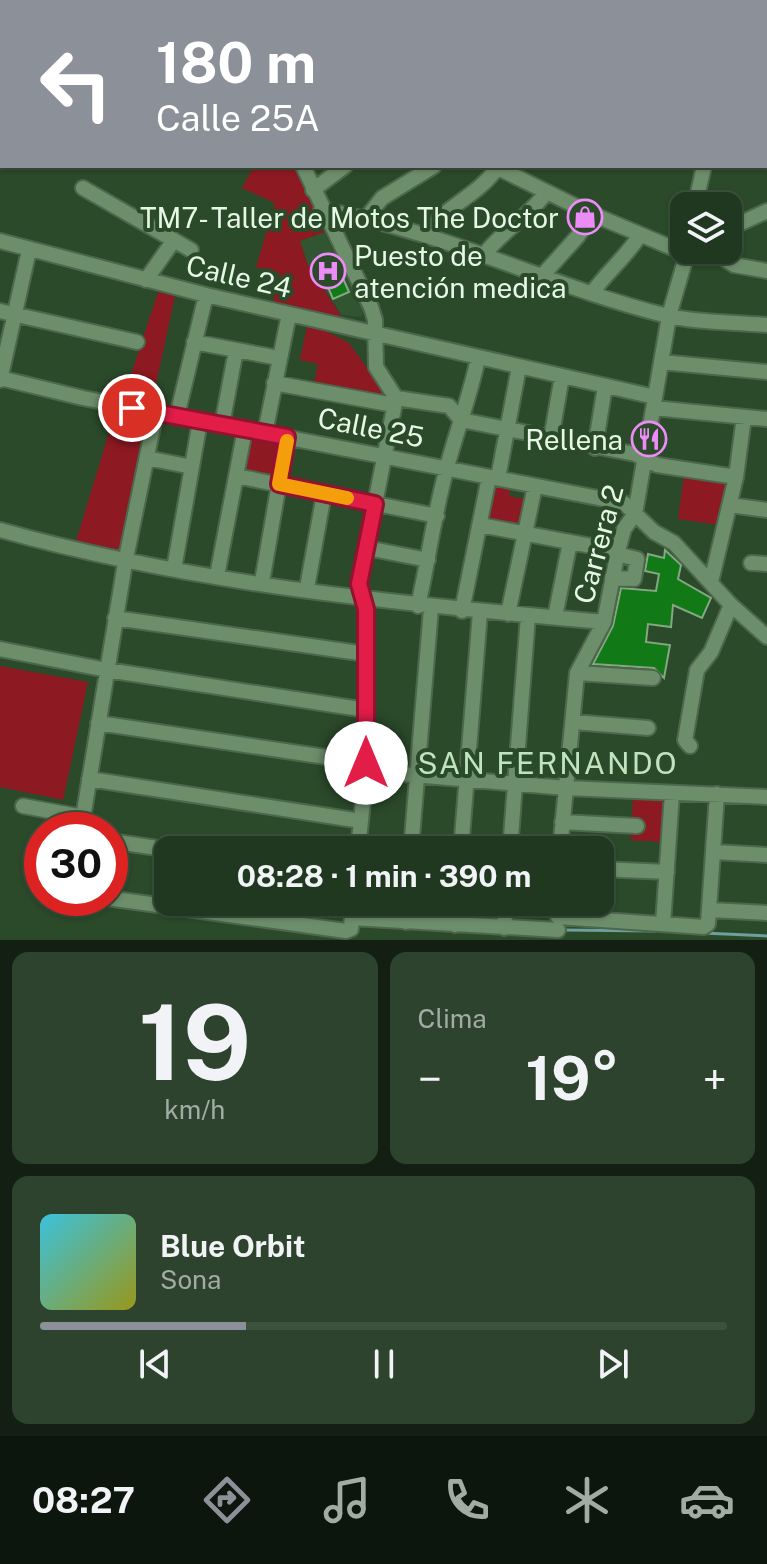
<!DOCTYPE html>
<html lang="es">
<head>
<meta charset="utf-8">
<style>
	:root { --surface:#203820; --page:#2d432d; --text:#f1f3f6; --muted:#a2aca5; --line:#3d523e; --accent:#8c9099 }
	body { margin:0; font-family:"Public Sans",sans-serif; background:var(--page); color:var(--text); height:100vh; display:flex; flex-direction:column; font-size:30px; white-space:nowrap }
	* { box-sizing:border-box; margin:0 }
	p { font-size:26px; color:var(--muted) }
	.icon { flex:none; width:44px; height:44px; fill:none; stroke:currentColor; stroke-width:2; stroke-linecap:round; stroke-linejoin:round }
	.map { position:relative; height:940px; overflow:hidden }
	.sheet { display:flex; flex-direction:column; gap:12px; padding:12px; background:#121f12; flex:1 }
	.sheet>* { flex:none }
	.hud { position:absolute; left:0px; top:0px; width:768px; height:168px; box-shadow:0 2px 6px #0004,0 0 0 2px var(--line); background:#8c9099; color:#fff; overflow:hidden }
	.controls { position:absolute; left:670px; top:192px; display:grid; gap:16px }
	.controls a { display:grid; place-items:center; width:72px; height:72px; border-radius:16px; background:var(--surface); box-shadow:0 2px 6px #0004,0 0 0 2px var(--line); font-size:40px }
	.speed { position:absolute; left:24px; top:812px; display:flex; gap:16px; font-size:40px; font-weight:700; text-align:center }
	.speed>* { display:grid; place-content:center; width:104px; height:104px; border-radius:50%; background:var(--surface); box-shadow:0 2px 6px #0004,0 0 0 2px var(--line); line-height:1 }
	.speed .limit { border:12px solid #d22; background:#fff; color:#111 }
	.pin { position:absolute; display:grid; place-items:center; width:68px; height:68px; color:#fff; margin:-34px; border:4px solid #fff; border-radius:50%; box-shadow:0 2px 8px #0007 }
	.me { position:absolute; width:88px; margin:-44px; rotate:0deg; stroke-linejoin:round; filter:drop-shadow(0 0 6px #0008) }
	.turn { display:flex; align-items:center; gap:28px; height:168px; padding:0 24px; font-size:36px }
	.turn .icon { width:104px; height:104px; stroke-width:2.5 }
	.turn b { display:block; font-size:56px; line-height:68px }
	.big { font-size:60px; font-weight:700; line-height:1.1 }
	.sheet .card { flex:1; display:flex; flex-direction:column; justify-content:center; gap:12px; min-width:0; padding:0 28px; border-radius:16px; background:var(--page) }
	.sheet .dial { align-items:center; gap:0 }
	.dial b { font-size:104px; line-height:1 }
	.song { display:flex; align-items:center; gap:24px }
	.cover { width:96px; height:96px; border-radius:12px; background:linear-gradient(135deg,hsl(190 70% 55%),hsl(60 70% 35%)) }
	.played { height:8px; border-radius:4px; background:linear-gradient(90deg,var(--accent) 30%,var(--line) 30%) }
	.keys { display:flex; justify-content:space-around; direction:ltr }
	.heat { display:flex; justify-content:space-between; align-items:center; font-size:44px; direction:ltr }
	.sheet .tiles { flex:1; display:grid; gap:12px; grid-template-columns:1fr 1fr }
	.card:last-child { grid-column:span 2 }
	.trip { position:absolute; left:154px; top:836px; width:460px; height:80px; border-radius:16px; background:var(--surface); box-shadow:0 2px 6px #0004,0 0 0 2px var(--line); font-weight:700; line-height:80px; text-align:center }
	.tabs { display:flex; height:128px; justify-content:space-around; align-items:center; background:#0d160d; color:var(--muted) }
	.tabs .icon { width:56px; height:56px }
	.tabs .selected { color:var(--accent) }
	.tabs b { font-size:36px; color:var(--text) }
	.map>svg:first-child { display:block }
</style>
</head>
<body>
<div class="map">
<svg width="767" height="940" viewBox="0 0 767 940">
	<rect width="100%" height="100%" fill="#2b4a2a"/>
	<!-- built -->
	<path fill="#325531" d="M 324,232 L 363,310 L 362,317 L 342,315 L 307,263 L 300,241 Z"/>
	<!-- green -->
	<path fill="#8d1922" d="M 254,166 L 295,166 L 324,232 L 300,241 L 307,263 L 345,322 L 272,305 L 280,273 L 256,267 L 275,203 L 242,188 Z
		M 158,292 L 175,296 L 153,398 L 126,390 Z
		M 308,322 L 349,343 L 388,397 L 313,388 L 318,364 L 300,360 Z
		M 116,409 L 154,415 L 124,562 L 74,548 Z
		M 246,430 L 284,438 L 276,481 L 238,474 Z
		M 482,476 L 512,482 L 509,496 L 524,499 L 518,539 L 473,533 Z
		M 684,476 L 726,482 L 720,525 L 678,519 Z
		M 0,666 L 88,682 L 63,800 L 0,787 Z
		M 633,795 L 667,797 L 663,842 L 631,840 Z"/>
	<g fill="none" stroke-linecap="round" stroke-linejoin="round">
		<!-- stream -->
		<path stroke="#6f9f9e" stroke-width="3" d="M 563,930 L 655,931
			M 703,933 L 767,936"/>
	</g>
	<!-- building -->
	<path fill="#117a17" stroke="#85a783" stroke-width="2" d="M 325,256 L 329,264 L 334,261 L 339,269 L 349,292 L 333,299 L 316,259 Z
		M 665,550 L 681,565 L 678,579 L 711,598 L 702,618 L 673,605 L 671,627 L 648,624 L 646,642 L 670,645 L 664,678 L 654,668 L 593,664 L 613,626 L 621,588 L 656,591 L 659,574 L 645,571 L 648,554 L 664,558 Z"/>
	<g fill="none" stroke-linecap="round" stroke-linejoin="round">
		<!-- minor casing -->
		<g stroke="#4d674c" stroke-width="18">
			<path id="minor" d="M 24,0 L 27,2
				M 239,0 L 242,2
				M 528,0 L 531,2
				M 7,2 L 8,0
				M 70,2 L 71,0
				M 141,2 L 142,0
				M 272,2 L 273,0
				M 443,2 L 445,0
				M 599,2 L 600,0
				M 740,2 L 740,0
				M 0,15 L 2,11
				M 0,47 L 2,48
				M 0,99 L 2,100
				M 0,157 L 2,158
				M 303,166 L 371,307 L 375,320 L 376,367 L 396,398
				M 494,166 L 592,214 L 675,249 L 684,248
				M 83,188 L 191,250
				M 313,190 L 345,166
				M 695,206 L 704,166
				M 321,210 C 440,229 548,286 664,315 C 697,323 734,322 767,325
				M 367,217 L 382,198 L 434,166
				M 728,229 L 767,211
				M 426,235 C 445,205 477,197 497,168
				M 0,241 L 206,295 L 655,397
				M 691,250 L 704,256 L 717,250
				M 715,252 L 734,265 L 767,271
				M 484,255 C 502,231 528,217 546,193
				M 542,276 L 578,236 L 592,214
				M 146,280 L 174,240
				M 592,293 C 607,272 626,257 640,235
				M 0,311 L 137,342
				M 194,342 L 279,358
				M 661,362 L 767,372
				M 0,378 L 83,398 L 624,503 L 654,532 L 674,543 L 731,605 L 767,637
				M 0,380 L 29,250
				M 274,383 L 394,405
				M 396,398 L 449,406 L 461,420 L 635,454 L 657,465 L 736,477
				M 654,408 L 767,419
				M 177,416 L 206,295
				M 222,425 L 236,350
				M 265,433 L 289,314
				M 551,439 L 562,376
				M 595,448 L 605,386
				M 147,458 L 192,467
				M 236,476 L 437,516
				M 498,478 L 519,367
				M 730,505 L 767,510
				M 480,525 L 618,551
				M 0,530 C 196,585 402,604 604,622
				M 367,548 L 428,560
				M 751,563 L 767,564
				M 174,569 L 200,421
				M 217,576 L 245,429
				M 612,578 L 634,579 L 637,559 L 617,554
				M 262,582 L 287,437
				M 711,582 L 736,477 L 744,417
				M 307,588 L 324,494
				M 418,606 C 428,562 434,515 446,471 C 456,432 470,397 478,358
				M 462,611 L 489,477
				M 508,614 L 535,486
				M 555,617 L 570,542
				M 115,618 L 366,654
				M 0,649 L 107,670 L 366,710
				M 577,673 L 653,678
				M 573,722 L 648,728
				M 98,723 L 366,763
				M 690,746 L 685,740 L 697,670 L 711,652 L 731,605
				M 366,771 L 566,788 L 767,797
				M 89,779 L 361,821
				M 23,806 L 83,817
				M 562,822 L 637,826
				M 81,830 L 125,563 L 156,412
				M 110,841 L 171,850
				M 358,850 L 366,771 L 366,609 L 359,584 L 396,398
				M 411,850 L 431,608
				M 461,850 L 480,612
				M 510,850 L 528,616
				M 560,850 L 577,673 L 604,622 L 618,551 L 624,529 L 635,514 L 669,316 L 688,250
				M 714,852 L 767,855
				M 600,869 L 667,872
				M 107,898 L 346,931 L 351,929 L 353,902
				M 710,910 L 767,913
				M 558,917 L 704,927 L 708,924 L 717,794
				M 352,918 L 558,930
				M 406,922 L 407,902
				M 663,924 L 672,793
				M 455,925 L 457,902
				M 504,928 L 506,902"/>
		</g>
		<!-- minor -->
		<use href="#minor" stroke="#6d8e6b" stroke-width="14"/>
	</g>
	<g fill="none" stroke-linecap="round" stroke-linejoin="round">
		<!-- route casing -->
		<g stroke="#92132f" stroke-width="20">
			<path id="route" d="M 132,408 L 287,437 L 279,484 L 375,504 L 359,584 L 366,609 L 366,763"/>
		</g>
		<!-- route -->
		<use href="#route" stroke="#e11d48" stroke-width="14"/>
		<!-- slow -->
		<path stroke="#f59e0b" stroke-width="14" d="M 287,441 L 279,484 L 347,498"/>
	</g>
	<!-- icons -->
	<defs>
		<g id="shop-ring" transform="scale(1.8)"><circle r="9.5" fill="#2b4a2a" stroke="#ed8cf9" stroke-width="1.5"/><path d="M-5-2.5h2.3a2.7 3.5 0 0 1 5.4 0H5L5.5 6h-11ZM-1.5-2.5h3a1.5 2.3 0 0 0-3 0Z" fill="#ed8cf9"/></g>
		<g id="hospital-ring" transform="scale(1.8)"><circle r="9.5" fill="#2b4a2a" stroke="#ed8cf9" stroke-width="1.5"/><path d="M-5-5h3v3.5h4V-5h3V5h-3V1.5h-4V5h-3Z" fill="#ed8cf9"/></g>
		<g id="restaurant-ring" transform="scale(1.8)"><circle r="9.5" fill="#2b4a2a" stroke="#ed8cf9" stroke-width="1.5"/><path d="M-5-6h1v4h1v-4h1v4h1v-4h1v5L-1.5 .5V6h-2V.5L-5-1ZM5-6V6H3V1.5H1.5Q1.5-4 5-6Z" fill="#ed8cf9"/></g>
	</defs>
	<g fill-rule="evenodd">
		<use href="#shop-ring" x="585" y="217"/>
		<use href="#hospital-ring" x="328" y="271"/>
		<use href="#restaurant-ring" x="649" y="439"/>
	</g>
	<g text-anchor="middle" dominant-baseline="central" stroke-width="8" stroke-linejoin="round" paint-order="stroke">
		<!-- poi labels -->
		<g font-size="28" fill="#e6f8e5" stroke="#2b4a2a" text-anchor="end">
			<text x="559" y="217">TM7- Taller de Motos The Doctor</text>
			<text x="354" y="255" text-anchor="start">Puesto de<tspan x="354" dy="32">atención medica</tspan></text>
			<text x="623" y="439">Rellena</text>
		</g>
		<!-- street labels -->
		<g font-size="28" fill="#e6f8e5" stroke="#2b4a2a">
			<text transform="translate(239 276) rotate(13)">Calle 24</text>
			<text transform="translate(371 427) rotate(11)">Calle 25</text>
			<text transform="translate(598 544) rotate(-75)">Carrera 2</text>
		</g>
		<!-- neighbourhood labels -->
		<g font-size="30" letter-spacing="2" fill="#c0e4be" stroke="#2b4a2a">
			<text x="548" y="763">SAN FERNANDO</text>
		</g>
	</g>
</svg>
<div class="controls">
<a><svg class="icon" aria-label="layers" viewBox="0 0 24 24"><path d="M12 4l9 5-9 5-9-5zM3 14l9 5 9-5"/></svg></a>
</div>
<div class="speed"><div class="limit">30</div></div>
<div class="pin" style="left:132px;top:408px;background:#d93025"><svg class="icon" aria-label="arrive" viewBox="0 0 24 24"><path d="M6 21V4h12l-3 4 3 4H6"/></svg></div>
<svg class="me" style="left:366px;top:763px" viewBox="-20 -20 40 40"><circle r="19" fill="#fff"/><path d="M0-13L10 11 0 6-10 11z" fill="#e11d48"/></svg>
<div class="trip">08:28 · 1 min · 390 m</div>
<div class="hud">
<div class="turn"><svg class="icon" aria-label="left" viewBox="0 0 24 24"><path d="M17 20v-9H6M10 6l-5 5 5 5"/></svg><div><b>180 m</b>Calle 25A</div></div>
</div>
</div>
<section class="sheet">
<div class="tiles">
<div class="card dial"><b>19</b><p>km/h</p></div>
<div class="card"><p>Clima</p>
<div class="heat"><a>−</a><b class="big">19°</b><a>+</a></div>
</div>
<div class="card">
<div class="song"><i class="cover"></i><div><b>Blue Orbit</b><p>Sona</p></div></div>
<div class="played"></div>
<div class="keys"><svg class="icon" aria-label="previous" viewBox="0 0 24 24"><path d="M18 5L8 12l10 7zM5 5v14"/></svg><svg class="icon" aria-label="pause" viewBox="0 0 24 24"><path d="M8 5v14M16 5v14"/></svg><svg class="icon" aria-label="next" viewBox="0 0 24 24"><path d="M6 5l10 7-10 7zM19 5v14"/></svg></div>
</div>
</div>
</section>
<nav class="tabs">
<b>08:27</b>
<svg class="icon selected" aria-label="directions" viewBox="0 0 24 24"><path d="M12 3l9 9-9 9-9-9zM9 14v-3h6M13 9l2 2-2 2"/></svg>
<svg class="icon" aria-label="music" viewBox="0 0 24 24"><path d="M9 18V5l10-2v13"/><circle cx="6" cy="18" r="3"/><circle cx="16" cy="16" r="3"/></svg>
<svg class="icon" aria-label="phone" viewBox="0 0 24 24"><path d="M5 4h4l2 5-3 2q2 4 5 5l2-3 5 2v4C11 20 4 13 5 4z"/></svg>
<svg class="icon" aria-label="climate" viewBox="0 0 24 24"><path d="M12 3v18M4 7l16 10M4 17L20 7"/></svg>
<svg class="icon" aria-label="car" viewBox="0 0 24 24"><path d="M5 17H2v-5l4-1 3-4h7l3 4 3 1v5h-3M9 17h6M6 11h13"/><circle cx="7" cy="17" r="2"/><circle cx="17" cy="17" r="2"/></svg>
</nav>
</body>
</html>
